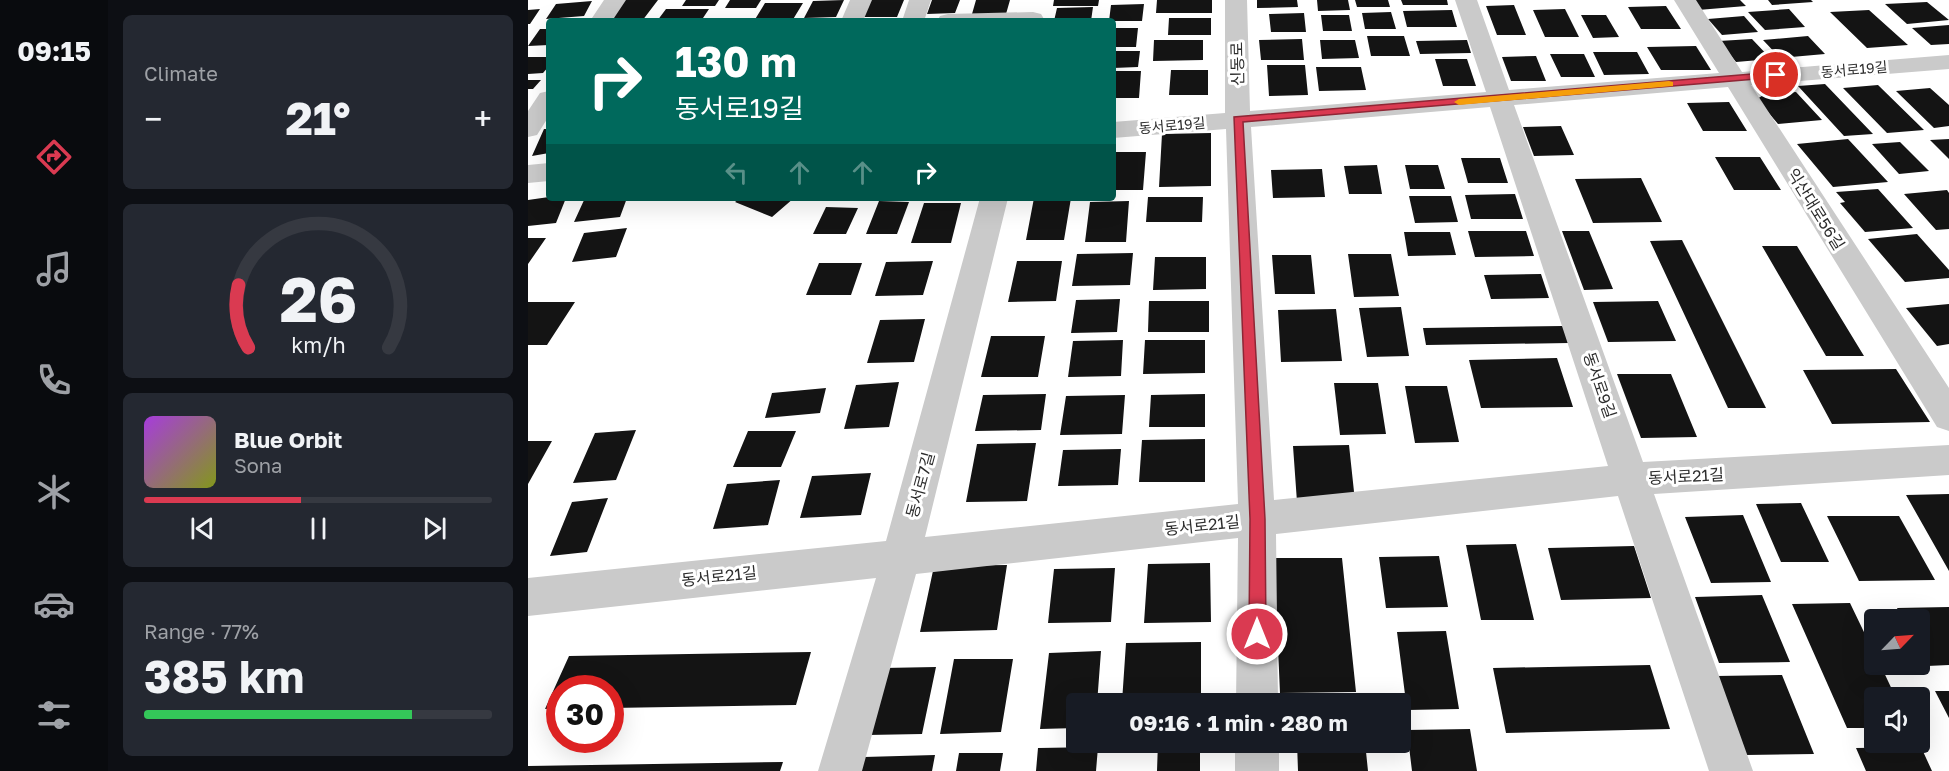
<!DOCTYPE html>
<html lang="en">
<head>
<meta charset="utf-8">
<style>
	:root { --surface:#171b24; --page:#242831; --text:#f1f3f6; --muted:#9ea1a6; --line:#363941; --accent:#da3a51 }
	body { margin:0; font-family:"Golos Text","Noto Sans KR",sans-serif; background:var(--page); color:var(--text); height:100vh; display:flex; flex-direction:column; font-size:22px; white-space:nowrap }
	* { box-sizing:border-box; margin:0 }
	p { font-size:20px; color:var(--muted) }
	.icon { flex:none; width:33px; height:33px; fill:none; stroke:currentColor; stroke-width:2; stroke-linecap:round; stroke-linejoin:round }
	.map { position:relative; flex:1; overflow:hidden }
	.side { display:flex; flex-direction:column; gap:15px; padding:15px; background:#0d0f14; width:420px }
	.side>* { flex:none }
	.hud { position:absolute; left:18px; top:18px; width:570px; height:183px; border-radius:6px; box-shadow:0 6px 24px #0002; background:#00695c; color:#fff; overflow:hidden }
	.needle { width:39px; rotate:65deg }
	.buttons { position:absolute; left:1336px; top:609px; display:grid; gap:12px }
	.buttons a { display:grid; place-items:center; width:66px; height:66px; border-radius:6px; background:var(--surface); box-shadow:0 6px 24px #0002; font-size:30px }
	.speed { position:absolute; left:18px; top:675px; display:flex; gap:12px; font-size:30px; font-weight:700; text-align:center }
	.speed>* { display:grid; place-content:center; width:78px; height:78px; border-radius:50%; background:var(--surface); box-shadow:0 6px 24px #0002; line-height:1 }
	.speed .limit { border:9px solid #d22; background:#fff; color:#111 }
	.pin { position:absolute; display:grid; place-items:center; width:51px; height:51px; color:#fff; margin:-26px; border:3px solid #fff; border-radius:50%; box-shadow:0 2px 6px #0007 }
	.me { position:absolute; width:66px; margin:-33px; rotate:0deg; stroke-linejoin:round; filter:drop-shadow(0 0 4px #0008) }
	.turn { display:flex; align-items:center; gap:21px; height:126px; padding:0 30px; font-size:27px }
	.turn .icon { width:78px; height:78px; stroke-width:2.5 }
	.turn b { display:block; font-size:42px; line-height:51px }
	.lanes { display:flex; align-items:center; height:57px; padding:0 30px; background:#0003; justify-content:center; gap:30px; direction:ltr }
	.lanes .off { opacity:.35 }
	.big { font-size:45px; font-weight:700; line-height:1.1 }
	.side .tile { flex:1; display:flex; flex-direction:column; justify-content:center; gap:9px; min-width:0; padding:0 21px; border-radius:9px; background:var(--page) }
	.side .dial { align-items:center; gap:0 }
	.dial svg { height:156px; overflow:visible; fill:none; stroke:var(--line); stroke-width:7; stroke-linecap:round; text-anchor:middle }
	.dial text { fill:var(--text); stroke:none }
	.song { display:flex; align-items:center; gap:18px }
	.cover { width:72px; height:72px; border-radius:9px; background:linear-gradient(135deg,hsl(280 70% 55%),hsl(70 70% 35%)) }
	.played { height:6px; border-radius:3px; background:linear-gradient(90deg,var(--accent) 45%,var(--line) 45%) }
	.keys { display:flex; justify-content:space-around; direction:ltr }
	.heat { display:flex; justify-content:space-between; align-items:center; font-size:33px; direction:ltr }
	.charge { height:9px; border-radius:4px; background:linear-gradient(90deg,#34c759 77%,var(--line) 0) }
	.trip { position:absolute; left:538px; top:693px; width:345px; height:60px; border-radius:6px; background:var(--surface); box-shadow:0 6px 24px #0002; font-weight:700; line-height:60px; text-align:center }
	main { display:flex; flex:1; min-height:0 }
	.menu { display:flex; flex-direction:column; width:108px; justify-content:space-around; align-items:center; background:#090b0e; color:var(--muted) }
	.menu .icon { width:42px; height:42px }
	.menu .on { color:var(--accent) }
	.menu b { font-size:27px; color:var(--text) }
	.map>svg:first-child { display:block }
</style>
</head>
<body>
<main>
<nav class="menu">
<b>09:15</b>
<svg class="icon on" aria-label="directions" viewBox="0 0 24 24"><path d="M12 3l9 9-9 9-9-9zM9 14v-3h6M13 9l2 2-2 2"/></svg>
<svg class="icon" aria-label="music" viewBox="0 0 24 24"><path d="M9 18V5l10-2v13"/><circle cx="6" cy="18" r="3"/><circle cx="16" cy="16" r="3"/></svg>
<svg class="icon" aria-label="phone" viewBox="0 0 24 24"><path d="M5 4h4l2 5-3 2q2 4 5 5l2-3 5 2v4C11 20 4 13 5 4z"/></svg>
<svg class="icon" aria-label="climate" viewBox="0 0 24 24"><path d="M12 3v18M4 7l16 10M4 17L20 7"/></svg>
<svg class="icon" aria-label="car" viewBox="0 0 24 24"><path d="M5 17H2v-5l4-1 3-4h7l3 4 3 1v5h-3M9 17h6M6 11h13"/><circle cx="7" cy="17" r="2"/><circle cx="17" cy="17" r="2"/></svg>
<svg class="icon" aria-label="filters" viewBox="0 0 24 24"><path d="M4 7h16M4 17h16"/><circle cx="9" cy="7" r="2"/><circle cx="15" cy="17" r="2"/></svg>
</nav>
<section class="side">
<div class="tile"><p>Climate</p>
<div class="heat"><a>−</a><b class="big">21°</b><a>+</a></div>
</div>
<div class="tile dial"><svg viewBox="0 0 100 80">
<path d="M14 69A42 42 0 1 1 86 69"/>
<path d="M14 69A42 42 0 0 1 9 37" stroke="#da3a51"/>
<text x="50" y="56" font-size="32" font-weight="700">26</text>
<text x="50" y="72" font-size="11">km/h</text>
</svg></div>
<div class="tile">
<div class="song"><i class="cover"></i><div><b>Blue Orbit</b><p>Sona</p></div></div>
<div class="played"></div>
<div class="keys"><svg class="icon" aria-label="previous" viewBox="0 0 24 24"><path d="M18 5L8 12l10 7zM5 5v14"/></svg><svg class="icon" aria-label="pause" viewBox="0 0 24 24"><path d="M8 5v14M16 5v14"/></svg><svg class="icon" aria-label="next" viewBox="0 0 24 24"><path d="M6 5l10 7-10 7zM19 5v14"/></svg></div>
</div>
<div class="tile"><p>Range · 77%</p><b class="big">385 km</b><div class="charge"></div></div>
</section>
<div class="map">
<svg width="1421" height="771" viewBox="0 0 1421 771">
	<rect width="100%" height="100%" fill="#fff"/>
	<!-- building -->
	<path fill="#141414" d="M 97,0 L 130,0 L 114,21 L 80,21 Z
		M 158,0 L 191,0 L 187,6 L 154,6 Z
		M 202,0 L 233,0 L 228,8 L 197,8 Z
		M 316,0 L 308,17 L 276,18 L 285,1 Z
		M 340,0 L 376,0 L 369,17 L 332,17 Z
		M 404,0 L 432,0 L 427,13 L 399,14 Z
		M 448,0 L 482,0 L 478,14 L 444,14 Z
		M 526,0 L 571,0 L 570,6 L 525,6 Z
		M 629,0 L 684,0 L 684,13 L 628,13 Z
		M 729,0 L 769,0 L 770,7 L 729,8 Z
		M 789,0 L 820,0 L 822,10 L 790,11 Z
		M 827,0 L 860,0 L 862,7 L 829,7 Z
		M 873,0 L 919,0 L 920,5 L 875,5 Z
		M 1161,0 L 1212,0 L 1218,6 L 1170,10 Z
		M 1240,0 L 1283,0 L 1285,2 L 1244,5 Z
		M 64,1 L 56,16 L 18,19 L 28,4 Z
		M 1399,2 L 1421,20 L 1379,24 L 1357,4 Z
		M 237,3 L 275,3 L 264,21 L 226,21 Z
		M 616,4 L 614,21 L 581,21 L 583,5 Z
		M 986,5 L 998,35 L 969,35 L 958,6 Z
		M 1138,6 L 1153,29 L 1113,29 L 1100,7 Z
		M 565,7 L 563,21 L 526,21 L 529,8 Z
		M 12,9 L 2,24 L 0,24 L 0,10 Z
		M 138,9 L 181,9 L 173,21 L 129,21 Z
		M 1037,9 L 1051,37 L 1017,37 L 1005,10 Z
		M 1261,9 L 1277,27 L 1237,30 L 1220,12 Z
		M 924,10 L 929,27 L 879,27 L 875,11 Z
		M 1341,10 L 1380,45 L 1339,48 L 1302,12 Z
		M 863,12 L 868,29 L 837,29 L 834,13 Z
		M 776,13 L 778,32 L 743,32 L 741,14 Z
		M 793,15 L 821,15 L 824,31 L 795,31 Z
		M 1053,15 L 1078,15 L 1091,37 L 1065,38 Z
		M 1216,16 L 1230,32 L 1194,35 L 1180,19 Z
		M 641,18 L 683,18 L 683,35 L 640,35 Z
		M 1421,25 L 1421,44 L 1403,45 L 1384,28 Z
		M 585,28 L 610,28 L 608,47 L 585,47 Z
		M 12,29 L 21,29 L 21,45 L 0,46 Z
		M 839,36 L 876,36 L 882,56 L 843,56 Z
		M 1280,36 L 1297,54 L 1252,58 L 1235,40 Z
		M 774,39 L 776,60 L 733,60 L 731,40 Z
		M 1224,39 L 1243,59 L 1208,62 L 1191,41 Z
		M 626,40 L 675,40 L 675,60 L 625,61 Z
		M 792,40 L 827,40 L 831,58 L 794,59 Z
		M 939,40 L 943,53 L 892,54 L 888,41 Z
		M 1168,46 L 1183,70 L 1133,70 L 1119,47 Z
		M 585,51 L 612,51 L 610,67 L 585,68 Z
		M 1065,52 L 1109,52 L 1121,74 L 1076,75 Z
		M 1022,54 L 1056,54 L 1067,77 L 1033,77 Z
		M 1008,56 L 1018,81 L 983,81 L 974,57 Z
		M 0,57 L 21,57 L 21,66 L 15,73 L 0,74 Z
		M 907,59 L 939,59 L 948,86 L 915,86 Z
		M 739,65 L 777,65 L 780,95 L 741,96 Z
		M 788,67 L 833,67 L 838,90 L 791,91 Z
		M 643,70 L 680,70 L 680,95 L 641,95 Z
		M 585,71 L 613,71 L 611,98 L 585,98 Z
		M 0,80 L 13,80 L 5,89 L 0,89 Z
		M 1297,84 L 1345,134 L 1316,136 L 1270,86 Z
		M 1350,85 L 1396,130 L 1359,133 L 1315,88 Z
		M 1402,88 L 1421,105 L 1421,126 L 1406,128 L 1368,91 Z
		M 1268,92 L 1294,120 L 1250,124 L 1229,99 L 1237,94 Z
		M 1201,102 L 1219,131 L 1175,131 L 1159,103 Z
		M 1033,126 L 1046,155 L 1006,156 L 995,127 Z
		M 16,129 L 21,129 L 21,153 L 4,156 Z
		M 683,133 L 683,186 L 631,187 L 634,134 Z
		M 1320,139 L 1360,182 L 1305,187 L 1269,144 Z
		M 1421,139 L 1421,159 L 1402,140 Z
		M 1372,142 L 1401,171 L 1371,174 L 1344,144 Z
		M 585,152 L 618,152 L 615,190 L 585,190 Z
		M 1187,157 L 1232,157 L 1253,190 L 1206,190 Z
		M 933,158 L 972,158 L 980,183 L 940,183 Z
		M 849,165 L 854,194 L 821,194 L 816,166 Z
		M 877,165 L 910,165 L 917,189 L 882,189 Z
		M 794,169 L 797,197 L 745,198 L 743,170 Z
		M 1113,178 L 1134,222 L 1065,223 L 1047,179 Z
		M 1350,189 L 1385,228 L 1337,232 L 1312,203 L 1317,202 L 1308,192 Z
		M 1419,190 L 1421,193 L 1421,229 L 1408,230 L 1376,194 Z
		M 987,194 L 995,219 L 943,219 L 937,195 Z
		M 881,196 L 923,196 L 930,222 L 887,223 Z
		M 21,197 L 38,198 L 28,223 L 0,226 L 0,200 Z
		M 620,197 L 675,197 L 674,222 L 618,222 Z
		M 57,198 L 99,198 L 92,217 L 46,222 Z
		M 212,198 L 266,198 L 244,217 L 207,202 Z
		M 506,198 L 543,198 L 536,240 L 498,240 Z
		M 351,201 L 381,202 L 369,234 L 338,234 Z
		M 601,201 L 598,242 L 557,242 L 562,202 Z
		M 396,203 L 433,203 L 423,243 L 383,243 Z
		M 298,207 L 330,208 L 318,234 L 285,234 Z
		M 99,228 L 88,257 L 44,262 L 56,233 Z
		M 940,231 L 998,231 L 1006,256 L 947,257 Z
		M 1034,231 L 1061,231 L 1085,289 L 1056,290 Z
		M 876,232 L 922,232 L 928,255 L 880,256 Z
		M 1389,234 L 1421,270 L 1421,278 L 1377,282 L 1340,239 Z
		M 0,238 L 18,238 L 0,264 Z
		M 1154,240 L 1238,408 L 1200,408 L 1122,241 Z
		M 1234,246 L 1269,246 L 1336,356 L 1298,356 Z
		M 605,253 L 602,285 L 544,286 L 549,254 Z
		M 820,254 L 863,254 L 871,296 L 826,297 Z
		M 744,255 L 783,255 L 787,294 L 747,294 Z
		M 627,257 L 678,257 L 678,289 L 625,290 Z
		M 405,261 L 395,295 L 347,296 L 358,262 Z
		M 489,261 L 534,261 L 528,301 L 480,302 Z
		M 291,263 L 334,263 L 323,295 L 278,295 Z
		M 1013,274 L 1021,298 L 963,299 L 956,275 Z
		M 592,299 L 589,332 L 543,333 L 548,300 Z
		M 621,301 L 681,301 L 681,332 L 620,332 Z
		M 1130,301 L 1148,341 L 1080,342 L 1065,302 Z
		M 0,302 L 47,302 L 19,345 L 0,345 Z
		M 1421,304 L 1421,344 L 1409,346 L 1378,308 Z
		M 873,307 L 881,356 L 839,357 L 831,308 Z
		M 808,309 L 814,361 L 753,362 L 750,310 Z
		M 397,319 L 386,362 L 339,363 L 352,320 Z
		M 1035,326 L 1041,343 L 898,345 L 895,328 Z
		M 463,336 L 517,336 L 510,377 L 453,377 Z
		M 595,340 L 593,376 L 540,377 L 545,341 Z
		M 617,340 L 677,340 L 677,373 L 615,374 Z
		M 1029,358 L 1045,407 L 953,408 L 941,360 Z
		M 1368,369 L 1402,422 L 1304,424 L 1275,370 Z
		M 1089,374 L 1143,374 L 1169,437 L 1113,438 Z
		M 371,382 L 361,427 L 316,429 L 328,385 Z
		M 806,383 L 850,383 L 858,434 L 812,435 Z
		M 877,386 L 919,386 L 931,442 L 887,443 Z
		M 298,388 L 292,413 L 237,418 L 244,393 Z
		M 518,394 L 513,430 L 447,431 L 455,395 Z
		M 677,394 L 677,427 L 621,427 L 623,395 Z
		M 597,395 L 594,434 L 532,435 L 538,396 Z
		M 108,430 L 88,480 L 45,483 L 67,433 Z
		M 220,431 L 268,431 L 253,467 L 205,467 Z
		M 677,439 L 677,482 L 611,482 L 614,440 Z
		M 0,441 L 24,441 L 0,484 Z
		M 508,443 L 499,501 L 438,502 L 449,444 Z
		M 821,445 L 827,501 L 769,502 L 765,446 Z
		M 593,449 L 590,485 L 530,486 L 535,450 Z
		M 343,473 L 333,515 L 272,518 L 284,476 Z
		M 252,480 L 240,525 L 185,529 L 199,484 Z
		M 1421,494 L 1421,571 L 1378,495 Z
		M 80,498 L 59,552 L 22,556 L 44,502 Z
		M 1273,503 L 1301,562 L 1253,562 L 1228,504 Z
		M 1215,515 L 1243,582 L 1183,583 L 1157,517 Z
		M 1299,516 L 1371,516 L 1407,580 L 1331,581 Z
		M 988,544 L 1006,620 L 953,620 L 938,545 Z
		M 1106,546 L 1123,598 L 1033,600 L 1020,548 Z
		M 911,556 L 920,607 L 858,608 L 851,557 Z
		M 746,558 L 814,558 L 828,692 L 752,693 Z
		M 682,563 L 683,622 L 616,623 L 620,564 Z
		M 479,565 L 469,630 L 392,632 L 406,566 Z
		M 587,568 L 583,622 L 520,623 L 526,569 Z
		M 1234,595 L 1262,662 L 1191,663 L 1167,597 Z
		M 1322,603 L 1347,655 L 1347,664 L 1352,664 L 1368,698 L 1347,698 L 1347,728 L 1319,728 L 1264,604 Z
		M 1421,607 L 1421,665 L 1399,666 L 1392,652 L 1392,620 L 1375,620 L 1369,608 Z
		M 918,631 L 931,709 L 879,710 L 869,632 Z
		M 673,642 L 673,702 L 594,702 L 598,643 Z
		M 573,651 L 569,704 L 549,704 L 549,728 L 512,729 L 521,653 Z
		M 283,652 L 268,705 L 82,708 L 82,688 L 32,688 L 32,708 L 17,709 L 41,656 Z
		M 426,659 L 485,659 L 473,732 L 412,734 Z
		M 1122,665 L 1142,729 L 978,733 L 965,668 Z
		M 408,667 L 394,734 L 339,735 L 355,668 Z
		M 1254,675 L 1286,754 L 1217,755 L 1188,676 Z
		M 1407,691 L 1421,691 L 1421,718 Z
		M 942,729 L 949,771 L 884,771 L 879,730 Z
		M 630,742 L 672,742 L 672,771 L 629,771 Z
		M 769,742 L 837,742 L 840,771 L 770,771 Z
		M 570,747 L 568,771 L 508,771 L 510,748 Z
		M 1393,747 L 1404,771 L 1338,771 L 1328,748 Z
		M 431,753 L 475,753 L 472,771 L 428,771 Z
		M 407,755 L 404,771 L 332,771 L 336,757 Z
		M 255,762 L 252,771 L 0,771 L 0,766 Z"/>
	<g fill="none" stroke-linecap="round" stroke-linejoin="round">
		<!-- minor -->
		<path fill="#cacaca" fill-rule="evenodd" d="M 76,0 L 98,0 L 84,21 L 62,21 Z
			M 322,0 L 344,0 L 335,21 L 313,21 Z
			M 381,0 L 403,0 L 396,21 L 374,21 Z
			M 697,0 L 719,0 L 722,111 L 958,92 L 927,0 L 949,0 L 981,90 L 1191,73 L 1146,0 L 1168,0 L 1214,72 L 1421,55 L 1421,69 L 1223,85 L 1421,388 L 1421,431 L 1409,427 L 1200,87 L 986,105 L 1115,462 L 1421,445 L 1421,475 L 1126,494 L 1225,771 L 1181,771 L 1090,496 L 748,534 L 750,704 L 708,704 L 710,538 L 388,574 L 334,771 L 290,771 L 348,578 L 0,616 L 0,578 L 358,541 L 452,198 L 480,198 L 397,537 L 710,504 L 698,129 L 585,138 L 585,122 L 697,113 ZM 962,107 L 1080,466 L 746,500 L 723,127 Z
			M 505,12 L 513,14 L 516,19 L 515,21 L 409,21 L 412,16 L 420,14 Z
			M 21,91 L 21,116 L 9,135 L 0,137 L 0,111 L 12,93 Z
			M 21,163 L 21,181 L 0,183 L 0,165 Z
			M 707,742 L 751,742 L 751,771 L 707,771 Z"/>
	</g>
	<!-- route -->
	<path fill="#da3a51" stroke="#8e2635" stroke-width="1.5" d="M 1248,72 L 1252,73 L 1252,77 L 715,122 L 737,519 L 738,634 L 735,640 L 729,643 L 723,640 L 721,634 L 722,519 L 706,117 Z"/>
	<!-- slow -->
	<path fill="#f59e0b" d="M 1141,81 L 1145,82 L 1145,86 L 931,105 L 926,102 L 931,99 Z"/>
	<g text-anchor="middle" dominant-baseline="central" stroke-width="6" stroke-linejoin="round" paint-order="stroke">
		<!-- far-street labels -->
		<g font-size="14" fill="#2d2d2d" stroke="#fff">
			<text transform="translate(1326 69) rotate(-5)">동서로19길</text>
			<text transform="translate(644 125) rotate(-5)">동서로19길</text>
		</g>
		<!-- street labels -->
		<g font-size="16" fill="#2d2d2d" stroke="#fff">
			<text transform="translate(709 64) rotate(-91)">신동로</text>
			<text transform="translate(1288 209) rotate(58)">익산대로56길</text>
			<text transform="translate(1072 385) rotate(71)">동서로9길</text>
			<text transform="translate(1158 476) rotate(-3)">동서로21길</text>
			<text transform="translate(392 485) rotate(-75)">동서로7길</text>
			<text transform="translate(674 525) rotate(-6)">동서로21길</text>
			<text transform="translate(191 576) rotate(-6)">동서로21길</text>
		</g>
	</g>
</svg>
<div class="buttons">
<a><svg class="needle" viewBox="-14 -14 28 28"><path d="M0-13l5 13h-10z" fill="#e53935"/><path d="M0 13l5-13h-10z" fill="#9ea1a6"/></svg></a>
<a><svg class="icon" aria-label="sound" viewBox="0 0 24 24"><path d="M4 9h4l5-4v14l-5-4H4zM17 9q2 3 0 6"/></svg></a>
</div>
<div class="speed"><div class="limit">30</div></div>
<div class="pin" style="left:1248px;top:75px;background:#d93025"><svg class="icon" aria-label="arrive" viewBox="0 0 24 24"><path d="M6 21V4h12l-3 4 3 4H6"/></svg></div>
<svg class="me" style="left:729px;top:634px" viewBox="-20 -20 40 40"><circle r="17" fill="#da3a51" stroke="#fff" stroke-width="3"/><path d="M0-11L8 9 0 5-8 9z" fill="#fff"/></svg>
<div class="trip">09:16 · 1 min · 280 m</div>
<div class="hud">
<div class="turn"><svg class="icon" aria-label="right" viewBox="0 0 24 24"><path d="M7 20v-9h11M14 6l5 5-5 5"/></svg><div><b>130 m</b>동서로19길</div></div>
<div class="lanes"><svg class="icon off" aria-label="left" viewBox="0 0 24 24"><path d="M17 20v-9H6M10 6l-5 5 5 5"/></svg><svg class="icon off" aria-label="ahead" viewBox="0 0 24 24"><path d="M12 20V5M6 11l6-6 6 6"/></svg><svg class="icon off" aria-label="ahead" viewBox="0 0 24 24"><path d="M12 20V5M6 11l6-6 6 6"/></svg><svg class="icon" aria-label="right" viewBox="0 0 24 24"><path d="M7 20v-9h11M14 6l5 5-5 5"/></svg></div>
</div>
</div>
</main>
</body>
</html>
